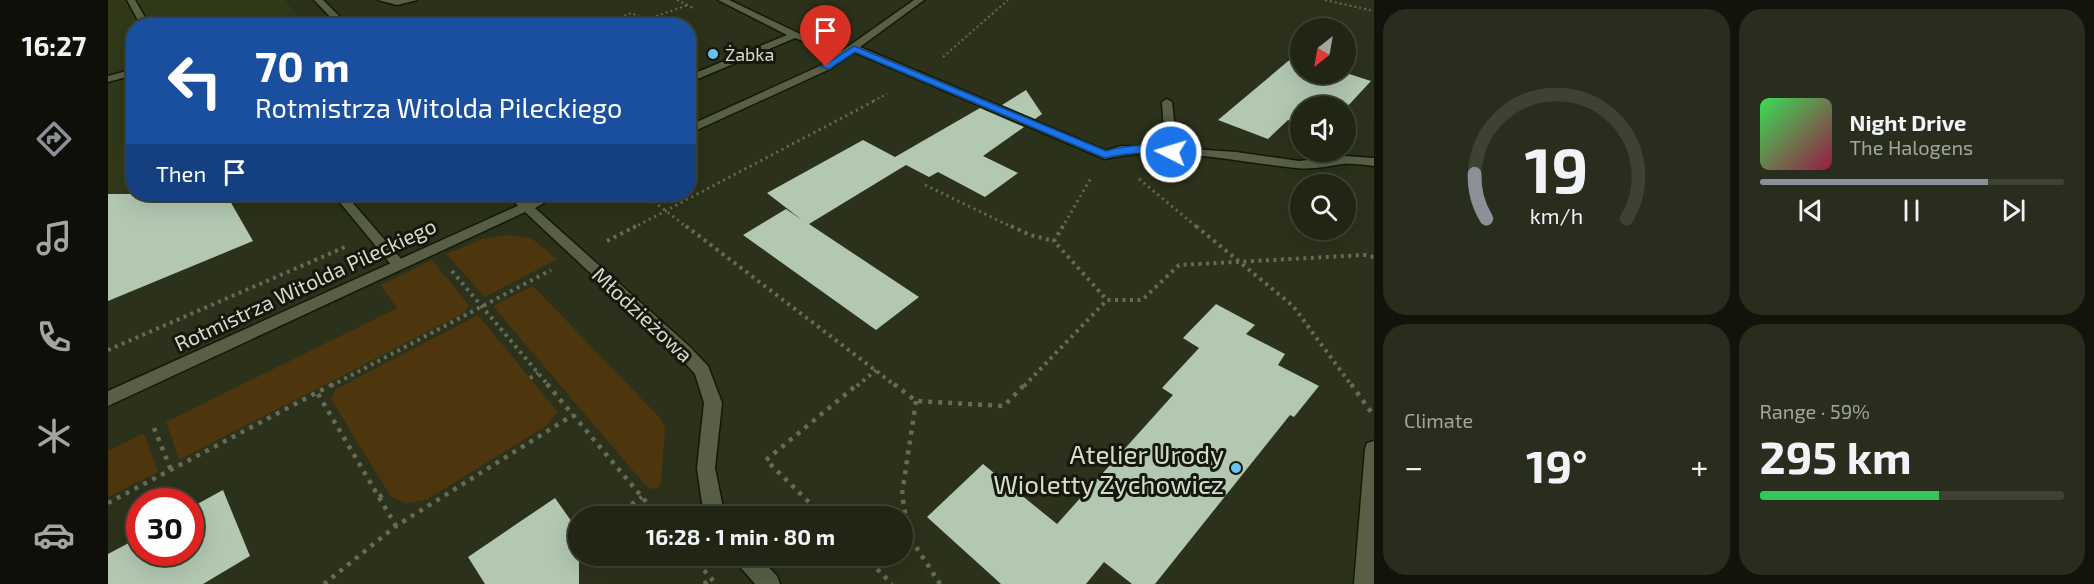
<!DOCTYPE html>
<html lang="en">
<head>
<meta charset="utf-8">
<style>
	:root { --surface:#202514; --page:#282d1d; --text:#f1f3f6; --muted:#a2a5a0; --line:#3d4234; --accent:#8c9099 }
	body { margin:0; font-family:"Exo 2",sans-serif; background:var(--page); color:var(--text); height:100vh; display:flex; flex-direction:column; font-size:22px; white-space:nowrap }
	* { box-sizing:border-box; margin:0 }
	p { font-size:20px; color:var(--muted) }
	.icon { flex:none; width:33px; height:33px; fill:none; stroke:currentColor; stroke-width:2; stroke-linecap:round; stroke-linejoin:round }
	.map { position:relative; flex:1; overflow:hidden }
	.details { display:flex; flex-direction:column; gap:9px; padding:9px; background:#12140b; width:720px }
	.details>* { flex:none }
	.guide { position:absolute; left:18px; top:18px; width:570px; height:183px; border-radius:24px; box-shadow:0 6px 24px #0002,0 0 0 2px var(--line); background:#1a4fa0; color:#fff; overflow:hidden }
	.needle { width:39px; rotate:211deg }
	.buttons { position:absolute; left:1182px; top:18px; display:grid; gap:12px }
	.buttons a { display:grid; place-items:center; width:66px; height:66px; border-radius:50%; background:var(--surface); box-shadow:0 6px 24px #0002,0 0 0 2px var(--line); font-size:30px }
	.speed { position:absolute; left:18px; top:488px; display:flex; gap:12px; font-size:30px; font-weight:700; text-align:center }
	.speed>* { display:grid; place-content:center; width:78px; height:78px; border-radius:50%; background:var(--surface); box-shadow:0 6px 24px #0002,0 0 0 2px var(--line); line-height:1 }
	.speed .limit { border:9px solid #d22; background:#fff; color:#111 }
	.pin { position:absolute; display:grid; place-items:center; width:51px; height:51px; color:#fff; margin:-62px -26px; border-radius:50% 50% 50% 0; rotate:-45deg; box-shadow:0 0 6px #0007 }
	.pin .icon { rotate:45deg }
	.me { position:absolute; width:66px; margin:-33px; rotate:275deg; stroke-linejoin:round; filter:drop-shadow(0 0 4px #0008) }
	.turn { display:flex; align-items:center; gap:21px; height:126px; padding:0 30px; font-size:27px }
	.turn .icon { width:78px; height:78px; stroke-width:2.5 }
	.turn b { display:block; font-size:42px; line-height:51px }
	.then { display:flex; align-items:center; height:57px; padding:0 30px; background:#0003; gap:12px; font-size:22px }
	.big { font-size:45px; font-weight:700; line-height:1.1 }
	.details .card { flex:1; display:flex; flex-direction:column; justify-content:center; gap:9px; min-width:0; padding:0 21px; border-radius:24px; background:var(--page) }
	.details .dial { align-items:center; gap:0 }
	.dial svg { height:156px; overflow:visible; fill:none; stroke:var(--line); stroke-width:7; stroke-linecap:round; text-anchor:middle }
	.dial text { fill:var(--text); stroke:none }
	.song { display:flex; align-items:center; gap:18px }
	.cover { width:72px; height:72px; border-radius:9px; background:linear-gradient(135deg,hsl(130 70% 55%),hsl(340 70% 35%)) }
	.played { height:6px; border-radius:3px; background:linear-gradient(90deg,var(--accent) 75%,var(--line) 75%) }
	.keys { display:flex; justify-content:space-around; direction:ltr }
	.heat { display:flex; justify-content:space-between; align-items:center; font-size:33px; direction:ltr }
	.charge { height:9px; border-radius:4px; background:linear-gradient(90deg,#34c759 59%,var(--line) 0) }
	.details .tiles { flex:1; display:grid; gap:9px; grid-template-columns:repeat(2,1fr) }
	.trip { position:absolute; left:460px; top:506px; width:345px; height:60px; border-radius:30px; background:var(--surface); box-shadow:0 6px 24px #0002,0 0 0 2px var(--line); font-weight:700; line-height:60px; text-align:center }
	main { display:flex; flex:1; min-height:0 }
	.tab-bar { display:flex; flex-direction:column; width:108px; justify-content:space-around; align-items:center; background:#0d0f08; color:var(--muted) }
	.tab-bar .icon { width:42px; height:42px }
	.tab-bar .selected { color:var(--accent) }
	.tab-bar b { font-size:27px; color:var(--text) }
	.map>svg:first-child { display:block }
</style>
</head>
<body>
<main>
<nav class="tab-bar">
<b>16:27</b>
<svg class="icon selected" aria-label="directions" viewBox="0 0 24 24"><path d="M12 3l9 9-9 9-9-9zM9 14v-3h6M13 9l2 2-2 2"/></svg>
<svg class="icon" aria-label="music" viewBox="0 0 24 24"><path d="M9 18V5l10-2v13"/><circle cx="6" cy="18" r="3"/><circle cx="16" cy="16" r="3"/></svg>
<svg class="icon" aria-label="phone" viewBox="0 0 24 24"><path d="M5 4h4l2 5-3 2q2 4 5 5l2-3 5 2v4C11 20 4 13 5 4z"/></svg>
<svg class="icon" aria-label="climate" viewBox="0 0 24 24"><path d="M12 3v18M4 7l16 10M4 17L20 7"/></svg>
<svg class="icon" aria-label="car" viewBox="0 0 24 24"><path d="M5 17H2v-5l4-1 3-4h7l3 4 3 1v5h-3M9 17h6M6 11h13"/><circle cx="7" cy="17" r="2"/><circle cx="17" cy="17" r="2"/></svg>
</nav>
<div class="map">
<svg width="1266" height="584" viewBox="0 0 1266 584">
	<rect width="100%" height="100%" fill="#2b311a"/>
	<!-- built -->
	<path fill="#31391a" d="M 0,0 L 177,0 L 188,14 L 185,25 L 26,26 L 26,194 L 117,194 L 145,241 L 0,301 Z"/>
	<!-- green -->
	<path fill="#4d350e" d="M 400,235 L 424,239 L 450,259 L 377,297 L 338,254 L 374,239 Z
		M 324,260 L 361,305 L 356,313 L 71,460 L 58,422 L 289,308 L 273,285 Z
		M 425,286 L 554,420 L 557,429 L 553,482 L 549,488 L 542,489 L 538,486 L 385,306 Z
		M 370,315 L 450,412 L 438,426 L 318,500 L 298,503 L 283,497 L 223,399 L 228,389 Z
		M 36,433 L 50,472 L 0,497 L 0,451 Z"/>
	<!-- building -->
	<path fill="#b2c8b1" d="M 1185,57 L 1192,59 L 1192,74 L 1238,73 L 1263,81 L 1238,108 L 1238,106 L 1192,106 L 1192,125 L 1180,120 L 1160,139 L 1110,120 Z
		M 918,90 L 934,114 L 927,119 L 894,105 Z
		M 872,108 L 916,127 L 875,156 L 910,173 L 877,197 L 830,172 L 821,177 L 798,165 L 701,224 L 811,297 L 768,330 L 635,235 L 678,209 L 694,220 L 659,193 L 755,140 L 787,157 Z
		M 0,194 L 118,194 L 145,241 L 0,301 Z
		M 1108,304 L 1147,325 L 1138,334 L 1177,354 L 1170,365 L 1211,386 L 1186,417 L 1182,415 L 1047,584 L 1024,584 L 996,562 L 978,584 L 893,584 L 819,517 L 875,464 L 949,524 L 1065,395 L 1054,388 L 1091,348 L 1075,338 Z
		M 115,490 L 142,556 L 95,584 L 0,584 L 0,554 L 32,537 L 32,552 L 82,552 L 82,508 Z
		M 447,498 L 471,532 L 471,584 L 377,584 L 360,557 Z"/>
	<g fill="none" stroke-linecap="round" stroke-linejoin="round">
		<!-- lane casing -->
		<g stroke="#141903" stroke-width="3">
			<path id="lane" d="M 19,0 L 27,0 L 42,26 L 33,26 Z
				M 206,0 L 215,0 L 241,26 L 231,26 Z
				M 270,0 L 309,0 L 289,5 Z
				M 610,0 L 621,0 L 690,33 L 743,54 L 735,56 L 687,38 L 580,83 L 580,76 L 679,35 Z
				M 26,69 L 26,75 L 0,82 L 0,76 Z
				M 225,194 L 237,194 L 295,261 L 297,264 L 295,267 L 285,267 Z
				M 399,194 L 412,194 L 425,206 L 418,210 L 413,209 Z"/>
		</g>
		<!-- street casing -->
		<g stroke="#141903" stroke-width="3">
			<path id="street" d="M 806,0 L 816,0 L 752,47 L 998,151 L 1012,146 L 1057,147 L 1054,102 L 1059,99 L 1064,102 L 1069,148 L 1128,152 L 1191,161 L 1236,156 L 1266,158 L 1266,166 C 1256,165 1244,163 1234,164 C 1219,166 1204,170 1188,168 C 1129,162 1055,144 997,159 L 746,52 L 722,69 L 580,134 L 580,126 L 714,65 Z
				M 436,194 L 452,194 L 427,208 L 581,346 L 600,366 L 614,403 L 607,468 L 614,503 L 619,516 L 599,516 L 594,503 L 589,468 L 596,403 L 587,374 L 569,354 L 417,212 L 0,406 L 0,391 Z
				M 1266,441 L 1266,584 L 1246,584 L 1257,449 L 1259,443 Z
				M 625,555 L 649,555 L 669,576 L 672,584 L 647,584 L 628,562 Z"/>
		</g>
		<!-- path-far3 -->
		<path stroke="#666b57" stroke-width="2" stroke-dasharray="2 3" stroke-linecap="butt" d="M 569,0 L 587,9
			M 1217,0 L 1266,11
			M 488,26 L 524,13 L 537,20 L 580,5
			M 835,57 L 900,0
			M 765,101 L 779,94"/>
		<!-- path-far2 -->
		<path stroke="#666b57" stroke-width="3" stroke-dasharray="2 4" stroke-linecap="butt" d="M 1031,179 L 1090,228
			M 817,185 L 906,228
			M 536,194 L 580,228
			M 525,228 L 768,100
			M 954,228 L 983,178"/>
		<!-- path-far1 -->
		<path stroke="#666b57" stroke-width="4" stroke-dasharray="3 4.5" stroke-linecap="butt" d="M 578,226 L 788,386
			M 903,226 L 922,235 L 946,241
			M 955,226 L 946,241 L 999,300
			M 1088,226 L 1185,306 L 1244,386
			M 499,241 L 528,226
			M 344,271 L 441,386
			M 0,350 L 237,247
			M 422,378 L 430,373
			M 223,386 L 443,270
			M 749,386 L 768,370
			M 916,386 L 999,300 L 1034,300 L 1071,265 L 1257,255 L 1266,257"/>
		<!-- path -->
		<path stroke="#666b57" stroke-width="4.5" stroke-dasharray="4 6" stroke-linecap="butt" d="M 439,384 L 550,516
			M 786,384 L 808,401 L 896,406 L 917,384
			M 1243,384 L 1266,416
			M 210,394 L 288,526
			M 808,401 L 794,494 L 801,536 L 832,584
			M 46,428 L 63,470
			M 271,497 L 279,492
			M 0,503 L 225,384
			M 507,516 L 534,497
			M 715,516 L 658,460 L 750,384
			M 583,555 L 608,584
			M 755,555 L 784,584
			M 216,584 L 288,526 L 465,415
			M 596,584 L 603,578"/>
		<!-- lane -->
		<use href="#lane" fill="#585f46" fill-rule="evenodd"/>
		<!-- street -->
		<use href="#street" fill="#585f46" fill-rule="evenodd"/>
	</g>
	<!-- route -->
	<path fill="#1a73e8" stroke="#114b97" stroke-width="1.5" d="M 746,46 L 998,151 C 1014,146 1055,141 1069,152 C 1063,156 1058,154 1050,154 C 1031,152 1016,153 997,158 L 747,52 L 721,69 L 713,67 Z"/>
	<!-- markers -->
	<g fill="#6ac3f1" stroke="#15180d" stroke-width="2">
		<circle cx="605" cy="54" r="6"/>
		<circle cx="1128" cy="468" r="6"/>
	</g>
	<g text-anchor="middle" dominant-baseline="central" stroke-width="6" stroke-linejoin="round" paint-order="stroke">
		<!-- far-poi labels -->
		<g font-size="18" fill="#d8dcce" stroke="#15180d" text-anchor="start">
			<text x="617" y="54">Żabka</text>
		</g>
		<!-- street labels -->
		<g font-size="21" fill="#d8dcce" stroke="#15180d">
			<text transform="translate(197 284) rotate(-25)">Rotmistrza Witolda Pileckiego</text>
			<text transform="translate(535 314) rotate(43)">Młodzieżowa</text>
		</g>
		<!-- near-poi labels -->
		<g font-size="26" fill="#d8dcce" stroke="#15180d" text-anchor="end">
			<text x="1116" y="453">Atelier Urody<tspan x="1116" dy="30">Wioletty Zychowicz</tspan></text>
		</g>
	</g>
</svg>
<div class="buttons">
<a><svg class="needle" viewBox="-14 -14 28 28"><path d="M0-13l5 13h-10z" fill="#e53935"/><path d="M0 13l5-13h-10z" fill="#a2a5a0"/></svg></a>
<a><svg class="icon" aria-label="sound" viewBox="0 0 24 24"><path d="M4 9h4l5-4v14l-5-4H4zM17 9q2 3 0 6"/></svg></a>
<a><svg class="icon" aria-label="search" viewBox="0 0 24 24"><circle cx="10" cy="10" r="6"/><path d="M15 15l6 6"/></svg></a>
</div>
<div class="speed"><div class="limit">30</div></div>
<div class="pin" style="left:718px;top:67px;background:#d93025"><svg class="icon" aria-label="arrive" viewBox="0 0 24 24"><path d="M6 21V4h12l-3 4 3 4H6"/></svg></div>
<svg class="me" style="left:1063px;top:152px" viewBox="-20 -20 40 40"><circle r="17" fill="#1a73e8" stroke="#fff" stroke-width="3"/><path d="M0-11L8 9 0 5-8 9z" fill="#fff"/></svg>
<div class="trip">16:28 · 1 min · 80 m</div>
<div class="guide">
<div class="turn"><svg class="icon" aria-label="left" viewBox="0 0 24 24"><path d="M17 20v-9H6M10 6l-5 5 5 5"/></svg><div><b>70 m</b>Rotmistrza Witolda Pileckiego</div></div>
<div class="then">Then<svg class="icon" aria-label="arrive" viewBox="0 0 24 24"><path d="M6 21V4h12l-3 4 3 4H6"/></svg></div>
</div>
</div>
<section class="details">
<div class="tiles">
<div class="card dial"><svg viewBox="0 0 100 80">
<path d="M14 69A42 42 0 1 1 86 69"/>
<path d="M14 69A42 42 0 0 1 8 46" stroke="#8c9099"/>
<text x="50" y="56" font-size="32" font-weight="700">19</text>
<text x="50" y="72" font-size="11">km/h</text>
</svg></div>
<div class="card">
<div class="song"><i class="cover"></i><div><b>Night Drive</b><p>The Halogens</p></div></div>
<div class="played"></div>
<div class="keys"><svg class="icon" aria-label="previous" viewBox="0 0 24 24"><path d="M18 5L8 12l10 7zM5 5v14"/></svg><svg class="icon" aria-label="pause" viewBox="0 0 24 24"><path d="M8 5v14M16 5v14"/></svg><svg class="icon" aria-label="next" viewBox="0 0 24 24"><path d="M6 5l10 7-10 7zM19 5v14"/></svg></div>
</div>
<div class="card"><p>Climate</p>
<div class="heat"><a>−</a><b class="big">19°</b><a>+</a></div>
</div>
<div class="card"><p>Range · 59%</p><b class="big">295 km</b><div class="charge"></div></div>
</div>
</section>
</main>
</body>
</html>
